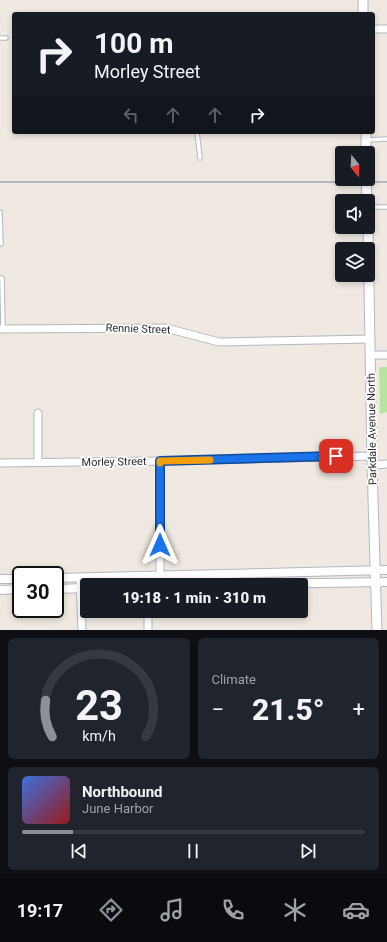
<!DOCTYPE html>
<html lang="en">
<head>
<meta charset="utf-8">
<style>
	:root { --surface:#171b24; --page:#20242c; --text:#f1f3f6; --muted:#9ea1a6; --line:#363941; --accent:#8c9099 }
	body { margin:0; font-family:Roboto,sans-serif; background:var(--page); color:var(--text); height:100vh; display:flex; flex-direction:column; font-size:15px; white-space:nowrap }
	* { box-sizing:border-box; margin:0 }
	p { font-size:13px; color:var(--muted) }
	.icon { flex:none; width:22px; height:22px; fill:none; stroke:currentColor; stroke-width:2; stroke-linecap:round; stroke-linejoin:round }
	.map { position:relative; height:630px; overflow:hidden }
	.sheet { display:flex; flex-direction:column; gap:8px; padding:8px; background:#0d0f14; flex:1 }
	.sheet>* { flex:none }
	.top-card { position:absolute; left:12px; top:12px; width:363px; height:122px; border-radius:4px; box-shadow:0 2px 6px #0003; background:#171b24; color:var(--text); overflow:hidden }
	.needle { width:26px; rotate:162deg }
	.buttons { position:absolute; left:335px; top:146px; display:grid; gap:8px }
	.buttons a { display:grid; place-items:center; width:40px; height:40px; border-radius:4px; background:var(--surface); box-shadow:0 2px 6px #0003; font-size:20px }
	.speed { position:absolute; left:12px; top:566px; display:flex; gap:8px; font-size:20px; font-weight:700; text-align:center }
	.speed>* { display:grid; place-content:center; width:52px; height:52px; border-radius:50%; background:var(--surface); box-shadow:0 2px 6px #0003; line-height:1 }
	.speed .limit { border:2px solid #111; border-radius:6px; background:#fff; color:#111 }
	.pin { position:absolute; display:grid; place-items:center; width:34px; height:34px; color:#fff; margin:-17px; border-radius:8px; box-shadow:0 2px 6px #0006 }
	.me { position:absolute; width:44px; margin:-22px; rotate:0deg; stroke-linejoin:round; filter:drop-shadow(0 0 3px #0008) }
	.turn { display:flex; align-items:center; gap:14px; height:84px; padding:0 16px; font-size:18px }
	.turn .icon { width:52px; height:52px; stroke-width:2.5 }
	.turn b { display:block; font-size:28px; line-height:34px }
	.lanes { display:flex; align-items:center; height:38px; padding:0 16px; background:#0003; justify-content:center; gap:20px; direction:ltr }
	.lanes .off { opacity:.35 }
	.big { font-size:30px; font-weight:800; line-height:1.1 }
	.sheet .widget { flex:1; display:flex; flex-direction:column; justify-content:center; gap:6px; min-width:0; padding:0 14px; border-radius:6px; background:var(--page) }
	.sheet .dial { align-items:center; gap:0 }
	.dial svg { height:104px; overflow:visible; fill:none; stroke:var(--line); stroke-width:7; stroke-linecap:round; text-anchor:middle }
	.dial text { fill:var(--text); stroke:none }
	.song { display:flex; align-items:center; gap:12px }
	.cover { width:48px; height:48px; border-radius:6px; background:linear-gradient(135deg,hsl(220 70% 55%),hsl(0 70% 35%)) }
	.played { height:4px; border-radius:2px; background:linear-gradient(90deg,var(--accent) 15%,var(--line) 15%) }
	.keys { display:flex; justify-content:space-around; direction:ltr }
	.heat { display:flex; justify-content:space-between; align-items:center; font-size:22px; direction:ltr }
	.sheet .tiles { flex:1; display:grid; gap:8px; grid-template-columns:1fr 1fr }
	.widget:last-child { grid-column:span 2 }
	.trip { position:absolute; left:80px; top:578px; width:228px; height:40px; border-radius:4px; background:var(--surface); box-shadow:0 2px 6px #0003; font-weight:800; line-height:40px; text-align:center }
	.tab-bar { display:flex; height:64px; justify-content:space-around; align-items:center; background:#090b0e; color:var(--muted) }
	.tab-bar .icon { width:28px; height:28px }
	.tab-bar .current { color:var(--accent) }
	.tab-bar b { font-size:18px; color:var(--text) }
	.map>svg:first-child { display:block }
</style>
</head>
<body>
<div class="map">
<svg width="387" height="630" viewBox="0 0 387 630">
	<rect width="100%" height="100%" fill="#efe9e1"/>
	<!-- green -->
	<path fill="#b6e59e" d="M 379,367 L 387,367 L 387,412 L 380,414 Z"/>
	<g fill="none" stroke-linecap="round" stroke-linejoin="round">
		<!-- service casing -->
		<g stroke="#b4b7c1" stroke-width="5.5">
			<path id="service" d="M 0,38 L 6,38
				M 197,132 L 200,158
				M 366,140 L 387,139
				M 368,207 L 387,207
				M 0,212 L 1,244 L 0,244
				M 0,278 L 2,278 L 3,329"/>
		</g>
		<!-- minor casing -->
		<g stroke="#b4b7c1" stroke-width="9">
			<path id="minor" d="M 373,29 L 387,29
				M 0,329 L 166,328 L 219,342 L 371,339
				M 370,355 L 387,355
				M 38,413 L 38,462
				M 160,461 L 160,575
				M 0,463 L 160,461 L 372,456
				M 372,465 L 387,464
				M 80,578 L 82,630
				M 148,611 L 148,630"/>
		</g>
		<!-- tertiary casing -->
		<g stroke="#b4b7c1" stroke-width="10">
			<path id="tertiary" d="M 55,578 L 387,570
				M 0,579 L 21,579
				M 185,585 L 387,582
				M 55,589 L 87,588
				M 0,590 L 21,589"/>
		</g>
		<!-- secondary casing -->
		<g stroke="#b4b7c1" stroke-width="11">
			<path id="secondary" d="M 363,0 L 363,14
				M 366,132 L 366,153
				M 366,179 L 367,201
				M 368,227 L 372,465 L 377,630"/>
		</g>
		<!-- service -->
		<use href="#service" stroke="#fff" stroke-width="3.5"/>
		<!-- minor -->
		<use href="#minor" stroke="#fff" stroke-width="7"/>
		<!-- tertiary -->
		<use href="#tertiary" stroke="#fff" stroke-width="8"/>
		<!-- secondary -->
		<use href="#secondary" stroke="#fff" stroke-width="9"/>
		<!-- rail -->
		<path stroke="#a3a6b8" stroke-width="1.5" d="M 0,182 L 387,182"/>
	</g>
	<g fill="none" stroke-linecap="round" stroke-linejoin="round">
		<!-- route casing -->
		<g stroke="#114b97" stroke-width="10">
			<path id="route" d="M 160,545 L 160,461 L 336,456"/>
		</g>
		<!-- route -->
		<use href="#route" stroke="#1a73e8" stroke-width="7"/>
		<!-- slow -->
		<path stroke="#f59e0b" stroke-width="7" d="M 160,463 L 160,461 L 210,460"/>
	</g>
	<g text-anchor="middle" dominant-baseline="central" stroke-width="3.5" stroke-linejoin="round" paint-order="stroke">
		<!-- street labels -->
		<g font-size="11" fill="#2e2e2e" stroke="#fff">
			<text transform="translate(138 329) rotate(2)">Rennie Street</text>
			<text transform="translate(372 429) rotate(-91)">Parkdale Avenue North</text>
			<text transform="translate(114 462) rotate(-1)">Morley Street</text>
		</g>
	</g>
</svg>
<div class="buttons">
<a><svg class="needle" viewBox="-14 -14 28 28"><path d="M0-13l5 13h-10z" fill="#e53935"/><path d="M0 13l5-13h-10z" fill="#9ea1a6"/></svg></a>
<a><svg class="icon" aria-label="sound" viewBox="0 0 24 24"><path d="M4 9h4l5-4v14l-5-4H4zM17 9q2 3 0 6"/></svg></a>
<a><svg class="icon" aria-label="layers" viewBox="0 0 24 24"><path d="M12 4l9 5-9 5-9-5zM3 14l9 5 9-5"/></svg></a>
</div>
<div class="speed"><div class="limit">30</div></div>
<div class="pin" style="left:336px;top:456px;background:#d93025"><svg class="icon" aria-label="arrive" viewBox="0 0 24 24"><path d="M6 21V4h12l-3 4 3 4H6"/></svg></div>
<svg class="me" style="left:160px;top:545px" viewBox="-20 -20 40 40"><path d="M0-17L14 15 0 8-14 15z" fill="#1a73e8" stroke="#fff" stroke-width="4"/></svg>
<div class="trip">19:18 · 1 min · 310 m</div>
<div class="top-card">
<div class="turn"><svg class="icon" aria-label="right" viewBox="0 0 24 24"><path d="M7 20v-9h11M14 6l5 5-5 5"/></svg><div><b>100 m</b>Morley Street</div></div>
<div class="lanes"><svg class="icon off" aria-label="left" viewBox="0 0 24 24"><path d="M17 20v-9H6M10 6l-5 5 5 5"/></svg><svg class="icon off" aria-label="ahead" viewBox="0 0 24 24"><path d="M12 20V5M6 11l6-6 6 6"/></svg><svg class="icon off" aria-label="ahead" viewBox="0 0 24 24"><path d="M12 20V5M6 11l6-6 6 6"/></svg><svg class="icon" aria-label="right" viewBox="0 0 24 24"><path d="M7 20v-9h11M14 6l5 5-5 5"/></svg></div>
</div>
</div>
<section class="sheet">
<div class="tiles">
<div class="widget dial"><svg viewBox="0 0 100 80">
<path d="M14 69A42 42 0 1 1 86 69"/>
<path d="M14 69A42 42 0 0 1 9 41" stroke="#8c9099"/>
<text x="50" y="56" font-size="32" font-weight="700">23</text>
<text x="50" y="72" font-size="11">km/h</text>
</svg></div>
<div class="widget"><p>Climate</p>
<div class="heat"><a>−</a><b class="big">21.5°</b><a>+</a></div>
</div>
<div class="widget">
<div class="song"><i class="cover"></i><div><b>Northbound</b><p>June Harbor</p></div></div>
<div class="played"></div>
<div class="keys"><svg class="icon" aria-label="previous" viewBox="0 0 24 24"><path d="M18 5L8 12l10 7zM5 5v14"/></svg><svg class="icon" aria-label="pause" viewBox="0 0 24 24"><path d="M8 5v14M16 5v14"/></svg><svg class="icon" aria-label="next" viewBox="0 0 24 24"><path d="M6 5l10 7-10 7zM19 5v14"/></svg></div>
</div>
</div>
</section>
<nav class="tab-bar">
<b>19:17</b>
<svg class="icon current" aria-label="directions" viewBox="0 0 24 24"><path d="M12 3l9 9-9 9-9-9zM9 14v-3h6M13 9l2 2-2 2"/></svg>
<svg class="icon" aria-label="music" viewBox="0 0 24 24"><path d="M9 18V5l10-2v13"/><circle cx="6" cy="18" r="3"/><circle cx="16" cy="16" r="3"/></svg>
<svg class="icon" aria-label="phone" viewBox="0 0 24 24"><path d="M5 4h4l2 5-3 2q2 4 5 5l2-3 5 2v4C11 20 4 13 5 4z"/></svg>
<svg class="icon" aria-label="climate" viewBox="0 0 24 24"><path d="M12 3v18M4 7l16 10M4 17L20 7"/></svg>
<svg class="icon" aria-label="car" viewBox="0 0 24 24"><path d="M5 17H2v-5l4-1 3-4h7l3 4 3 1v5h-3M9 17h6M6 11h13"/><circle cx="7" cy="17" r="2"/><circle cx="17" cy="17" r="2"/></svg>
</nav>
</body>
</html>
